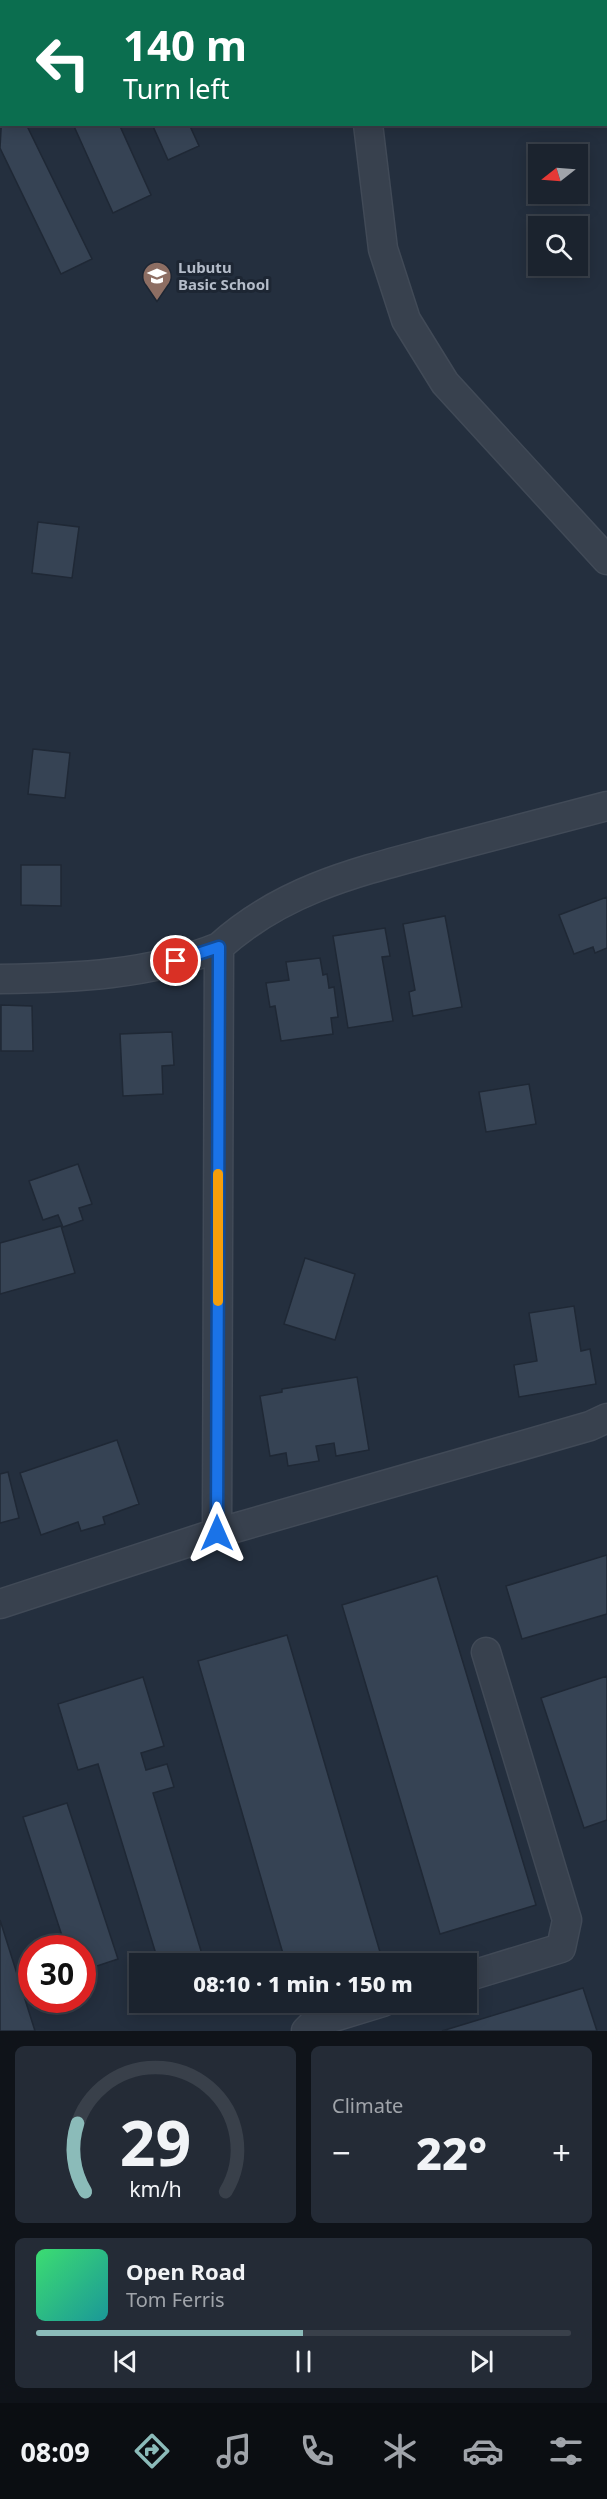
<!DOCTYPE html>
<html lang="en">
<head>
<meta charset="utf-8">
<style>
	:root { --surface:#1b232e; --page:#242b36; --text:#f1f3f6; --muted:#a0a4aa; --line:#39404a; --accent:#8bbbb9 }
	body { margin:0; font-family:"Noto Sans",sans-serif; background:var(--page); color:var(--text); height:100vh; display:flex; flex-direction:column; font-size:22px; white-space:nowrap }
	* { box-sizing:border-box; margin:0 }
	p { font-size:20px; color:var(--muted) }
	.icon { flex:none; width:33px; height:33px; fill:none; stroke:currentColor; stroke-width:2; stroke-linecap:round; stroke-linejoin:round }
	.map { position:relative; height:2031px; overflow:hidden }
	.details { display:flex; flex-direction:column; gap:15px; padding:15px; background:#0f1319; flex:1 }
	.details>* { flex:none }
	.banner { position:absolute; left:0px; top:0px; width:608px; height:126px; box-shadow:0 3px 15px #0003,0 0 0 2px var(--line); background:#0b6e4f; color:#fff; overflow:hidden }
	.needle { width:39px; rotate:253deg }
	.buttons { position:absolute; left:528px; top:144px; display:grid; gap:12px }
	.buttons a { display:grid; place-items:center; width:60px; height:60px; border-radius:0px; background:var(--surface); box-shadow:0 3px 15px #0003,0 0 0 2px var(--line); font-size:30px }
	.speed { position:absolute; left:18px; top:1935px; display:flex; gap:12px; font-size:30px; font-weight:700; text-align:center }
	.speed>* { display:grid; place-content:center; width:78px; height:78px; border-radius:50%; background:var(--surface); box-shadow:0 3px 15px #0003,0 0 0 2px var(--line); line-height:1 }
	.speed .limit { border:9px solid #d22; background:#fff; color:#111 }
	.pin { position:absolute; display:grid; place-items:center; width:51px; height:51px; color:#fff; margin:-26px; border:3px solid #fff; border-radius:50%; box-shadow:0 2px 6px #0007 }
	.me { position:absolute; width:66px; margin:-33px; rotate:0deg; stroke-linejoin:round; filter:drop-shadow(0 0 4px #0008) }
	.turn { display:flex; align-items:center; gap:21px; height:126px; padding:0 24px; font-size:27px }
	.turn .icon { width:78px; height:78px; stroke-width:2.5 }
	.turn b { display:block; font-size:42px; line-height:51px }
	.big { font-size:45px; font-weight:800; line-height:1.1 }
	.details .widget { flex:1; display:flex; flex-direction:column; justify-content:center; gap:9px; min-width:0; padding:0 21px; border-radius:9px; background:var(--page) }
	.details .dial { align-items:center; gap:0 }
	.dial svg { height:156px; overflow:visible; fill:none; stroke:var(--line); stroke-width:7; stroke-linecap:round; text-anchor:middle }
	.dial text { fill:var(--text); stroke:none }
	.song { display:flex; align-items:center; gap:18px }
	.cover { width:72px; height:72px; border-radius:9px; background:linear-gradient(135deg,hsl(140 70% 55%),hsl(180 70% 35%)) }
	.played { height:6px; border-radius:3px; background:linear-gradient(90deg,var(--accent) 50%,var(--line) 50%) }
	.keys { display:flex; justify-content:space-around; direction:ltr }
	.heat { display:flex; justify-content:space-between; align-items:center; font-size:33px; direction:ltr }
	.details .tiles { flex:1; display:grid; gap:15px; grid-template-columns:1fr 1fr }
	.widget:last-child { grid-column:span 2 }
	.trip { position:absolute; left:129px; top:1953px; width:348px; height:60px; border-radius:0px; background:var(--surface); box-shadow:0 3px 15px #0003,0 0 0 2px var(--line); font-weight:800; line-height:60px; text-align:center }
	.tabs { display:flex; height:96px; justify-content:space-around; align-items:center; background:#0b0e12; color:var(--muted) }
	.tabs .icon { width:42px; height:42px }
	.tabs .current { color:var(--accent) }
	.tabs b { font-size:27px; color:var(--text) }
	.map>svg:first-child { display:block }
</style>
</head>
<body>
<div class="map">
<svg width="607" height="2031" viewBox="0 0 607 2031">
	<rect width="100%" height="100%" fill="#242f3e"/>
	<!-- building -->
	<path fill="#364354" stroke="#1f2835" stroke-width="1.5" d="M 2,112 L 2,124 L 26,124 L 92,259 L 61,274 L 0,148 Z
		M 73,124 L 119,124 L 151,195 L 113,213 Z
		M 152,124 L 189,124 L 199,146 L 168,160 Z
		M 38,522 L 79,527 L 72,578 L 32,573 Z
		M 33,749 L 70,753 L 65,798 L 28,794 Z
		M 21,865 L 61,865 L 61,906 L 21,905 Z
		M 607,897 L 607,948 L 595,953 L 593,947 L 574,954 L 559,915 Z
		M 445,916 L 462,1007 L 413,1016 L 409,992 L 415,990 L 403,924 Z
		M 385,928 L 390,956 L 382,957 L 393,1021 L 348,1028 L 333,936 Z
		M 320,958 L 323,975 L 327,974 L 329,988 L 334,987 L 338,1017 L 331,1018 L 333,1034 L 281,1041 L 275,1006 L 270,1007 L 266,983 L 289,980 L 286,962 Z
		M 1,1005 L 32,1006 L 33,1051 L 1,1051 Z
		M 172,1032 L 174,1065 L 162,1066 L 163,1094 L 123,1096 L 120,1034 Z
		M 529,1084 L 536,1124 L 486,1132 L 479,1092 Z
		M 78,1164 L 92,1204 L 79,1208 L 83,1220 L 63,1227 L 58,1215 L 43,1220 L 29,1181 Z
		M 61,1226 L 75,1273 L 0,1294 L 0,1243 Z
		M 305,1258 L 355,1274 L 335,1340 L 284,1324 Z
		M 574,1306 L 581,1351 L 590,1349 L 596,1384 L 519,1397 L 514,1365 L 537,1361 L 529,1313 Z
		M 357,1377 L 369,1450 L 336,1456 L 334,1443 L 316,1446 L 319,1461 L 288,1466 L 286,1453 L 270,1456 L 260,1396 L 282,1392 L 282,1389 Z
		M 117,1440 L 139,1504 L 103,1517 L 105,1524 L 81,1531 L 78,1522 L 41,1535 L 20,1473 Z
		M 8,1472 L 19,1518 L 0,1523 L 0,1474 Z
		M 607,1555 L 607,1614 L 522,1639 L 506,1586 Z
		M 437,1576 L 536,1905 L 440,1934 L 342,1605 Z
		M 287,1635 L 380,1952 L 342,1964 L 286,1964 L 198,1661 Z
		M 607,1676 L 607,1820 L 584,1828 L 541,1698 Z
		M 143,1677 L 164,1746 L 141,1753 L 146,1770 L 167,1764 L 174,1787 L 153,1793 L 205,1964 L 159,1964 L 98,1764 L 78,1770 L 58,1704 Z
		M 67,1803 L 118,1959 L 82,1971 L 82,1948 L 66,1948 L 23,1817 Z
		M 0,1920 L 35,2031 L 0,2031 Z
		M 583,1988 L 597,2031 L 442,2031 Z"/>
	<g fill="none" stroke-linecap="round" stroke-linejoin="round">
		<!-- minor casing -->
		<g stroke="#414a57" stroke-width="31">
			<path id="minor" d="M 355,0 L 355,2
				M 464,0 L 468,2
				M 606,68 L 607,68
				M 368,124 L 383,249 L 406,320 L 445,383 L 607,560
				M 0,979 C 74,978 150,975 219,947
				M 217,1533 L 219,947 C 284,888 361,871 443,849 C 498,835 552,820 607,806
				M 0,1604 L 217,1533 L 590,1426 L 607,1418
				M 466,1977 L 561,1948 L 567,1920 L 486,1652
				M 306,2031 L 314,2023 L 383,2002"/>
		</g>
		<!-- minor -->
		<use href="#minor" stroke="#38414e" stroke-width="28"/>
	</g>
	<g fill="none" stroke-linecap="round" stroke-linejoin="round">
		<!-- route casing -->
		<g stroke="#114b97" stroke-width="15">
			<path id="route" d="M 176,961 L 219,947 L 217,1533"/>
		</g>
		<!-- route -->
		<use href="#route" stroke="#1a73e8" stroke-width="10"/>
		<!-- slow -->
		<path stroke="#f59e0b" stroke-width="10" d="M 218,1301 L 218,1174"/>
	</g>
	<!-- icons -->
	<defs>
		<g id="school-pin" transform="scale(1.5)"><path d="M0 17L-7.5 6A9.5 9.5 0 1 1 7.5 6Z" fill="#8d6e63" stroke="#1d2633"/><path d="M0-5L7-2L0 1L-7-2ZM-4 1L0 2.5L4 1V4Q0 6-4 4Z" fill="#fff"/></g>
	</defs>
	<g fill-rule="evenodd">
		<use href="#school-pin" x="157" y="276"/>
	</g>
	<g text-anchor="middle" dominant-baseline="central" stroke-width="6" stroke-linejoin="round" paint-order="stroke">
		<!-- poi labels -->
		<g font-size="15" font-weight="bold" fill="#b4bcc9" stroke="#1d2633" text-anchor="start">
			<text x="178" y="267">Lubutu<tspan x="178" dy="17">Basic School</tspan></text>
		</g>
	</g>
</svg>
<div class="buttons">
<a><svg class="needle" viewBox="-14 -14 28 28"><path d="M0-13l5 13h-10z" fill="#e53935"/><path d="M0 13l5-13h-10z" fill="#a0a4aa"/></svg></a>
<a><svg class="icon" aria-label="search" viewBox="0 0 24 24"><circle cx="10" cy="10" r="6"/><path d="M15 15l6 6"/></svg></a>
</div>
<div class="speed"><div class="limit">30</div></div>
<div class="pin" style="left:176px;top:961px;background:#d93025"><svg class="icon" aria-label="arrive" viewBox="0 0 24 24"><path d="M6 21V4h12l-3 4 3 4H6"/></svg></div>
<svg class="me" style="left:217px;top:1533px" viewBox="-20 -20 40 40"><path d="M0-17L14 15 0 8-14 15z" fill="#1a73e8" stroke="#fff" stroke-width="4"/></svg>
<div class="trip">08:10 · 1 min · 150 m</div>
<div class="banner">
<div class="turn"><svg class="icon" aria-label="left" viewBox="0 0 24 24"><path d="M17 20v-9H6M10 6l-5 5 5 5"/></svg><div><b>140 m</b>Turn left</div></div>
</div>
</div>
<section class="details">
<div class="tiles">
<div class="widget dial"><svg viewBox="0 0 100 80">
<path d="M14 69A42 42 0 1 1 86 69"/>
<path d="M14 69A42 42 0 0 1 10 34" stroke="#8bbbb9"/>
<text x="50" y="56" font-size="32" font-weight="700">29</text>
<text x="50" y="72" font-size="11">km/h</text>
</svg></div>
<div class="widget"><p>Climate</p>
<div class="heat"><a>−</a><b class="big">22°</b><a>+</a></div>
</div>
<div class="widget">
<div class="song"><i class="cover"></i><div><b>Open Road</b><p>Tom Ferris</p></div></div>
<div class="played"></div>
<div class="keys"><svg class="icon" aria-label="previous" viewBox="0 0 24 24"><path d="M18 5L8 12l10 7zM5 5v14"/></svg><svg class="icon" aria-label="pause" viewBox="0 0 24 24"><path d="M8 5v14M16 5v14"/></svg><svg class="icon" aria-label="next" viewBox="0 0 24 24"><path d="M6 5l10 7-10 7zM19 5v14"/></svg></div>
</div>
</div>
</section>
<nav class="tabs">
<b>08:09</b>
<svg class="icon current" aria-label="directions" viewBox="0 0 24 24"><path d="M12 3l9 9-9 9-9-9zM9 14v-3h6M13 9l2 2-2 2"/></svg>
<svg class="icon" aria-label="music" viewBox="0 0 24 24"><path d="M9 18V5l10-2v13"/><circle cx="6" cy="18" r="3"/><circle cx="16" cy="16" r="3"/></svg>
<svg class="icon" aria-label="phone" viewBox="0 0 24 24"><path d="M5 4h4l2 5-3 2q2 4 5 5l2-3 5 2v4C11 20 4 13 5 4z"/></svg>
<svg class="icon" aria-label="climate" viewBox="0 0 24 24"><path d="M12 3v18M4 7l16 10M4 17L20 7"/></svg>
<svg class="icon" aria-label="car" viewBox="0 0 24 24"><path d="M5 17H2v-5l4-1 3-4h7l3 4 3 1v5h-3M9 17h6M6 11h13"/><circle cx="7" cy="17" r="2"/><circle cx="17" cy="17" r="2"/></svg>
<svg class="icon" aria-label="filters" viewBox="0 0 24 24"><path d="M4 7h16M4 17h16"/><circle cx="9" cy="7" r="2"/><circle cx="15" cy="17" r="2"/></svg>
</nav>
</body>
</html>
